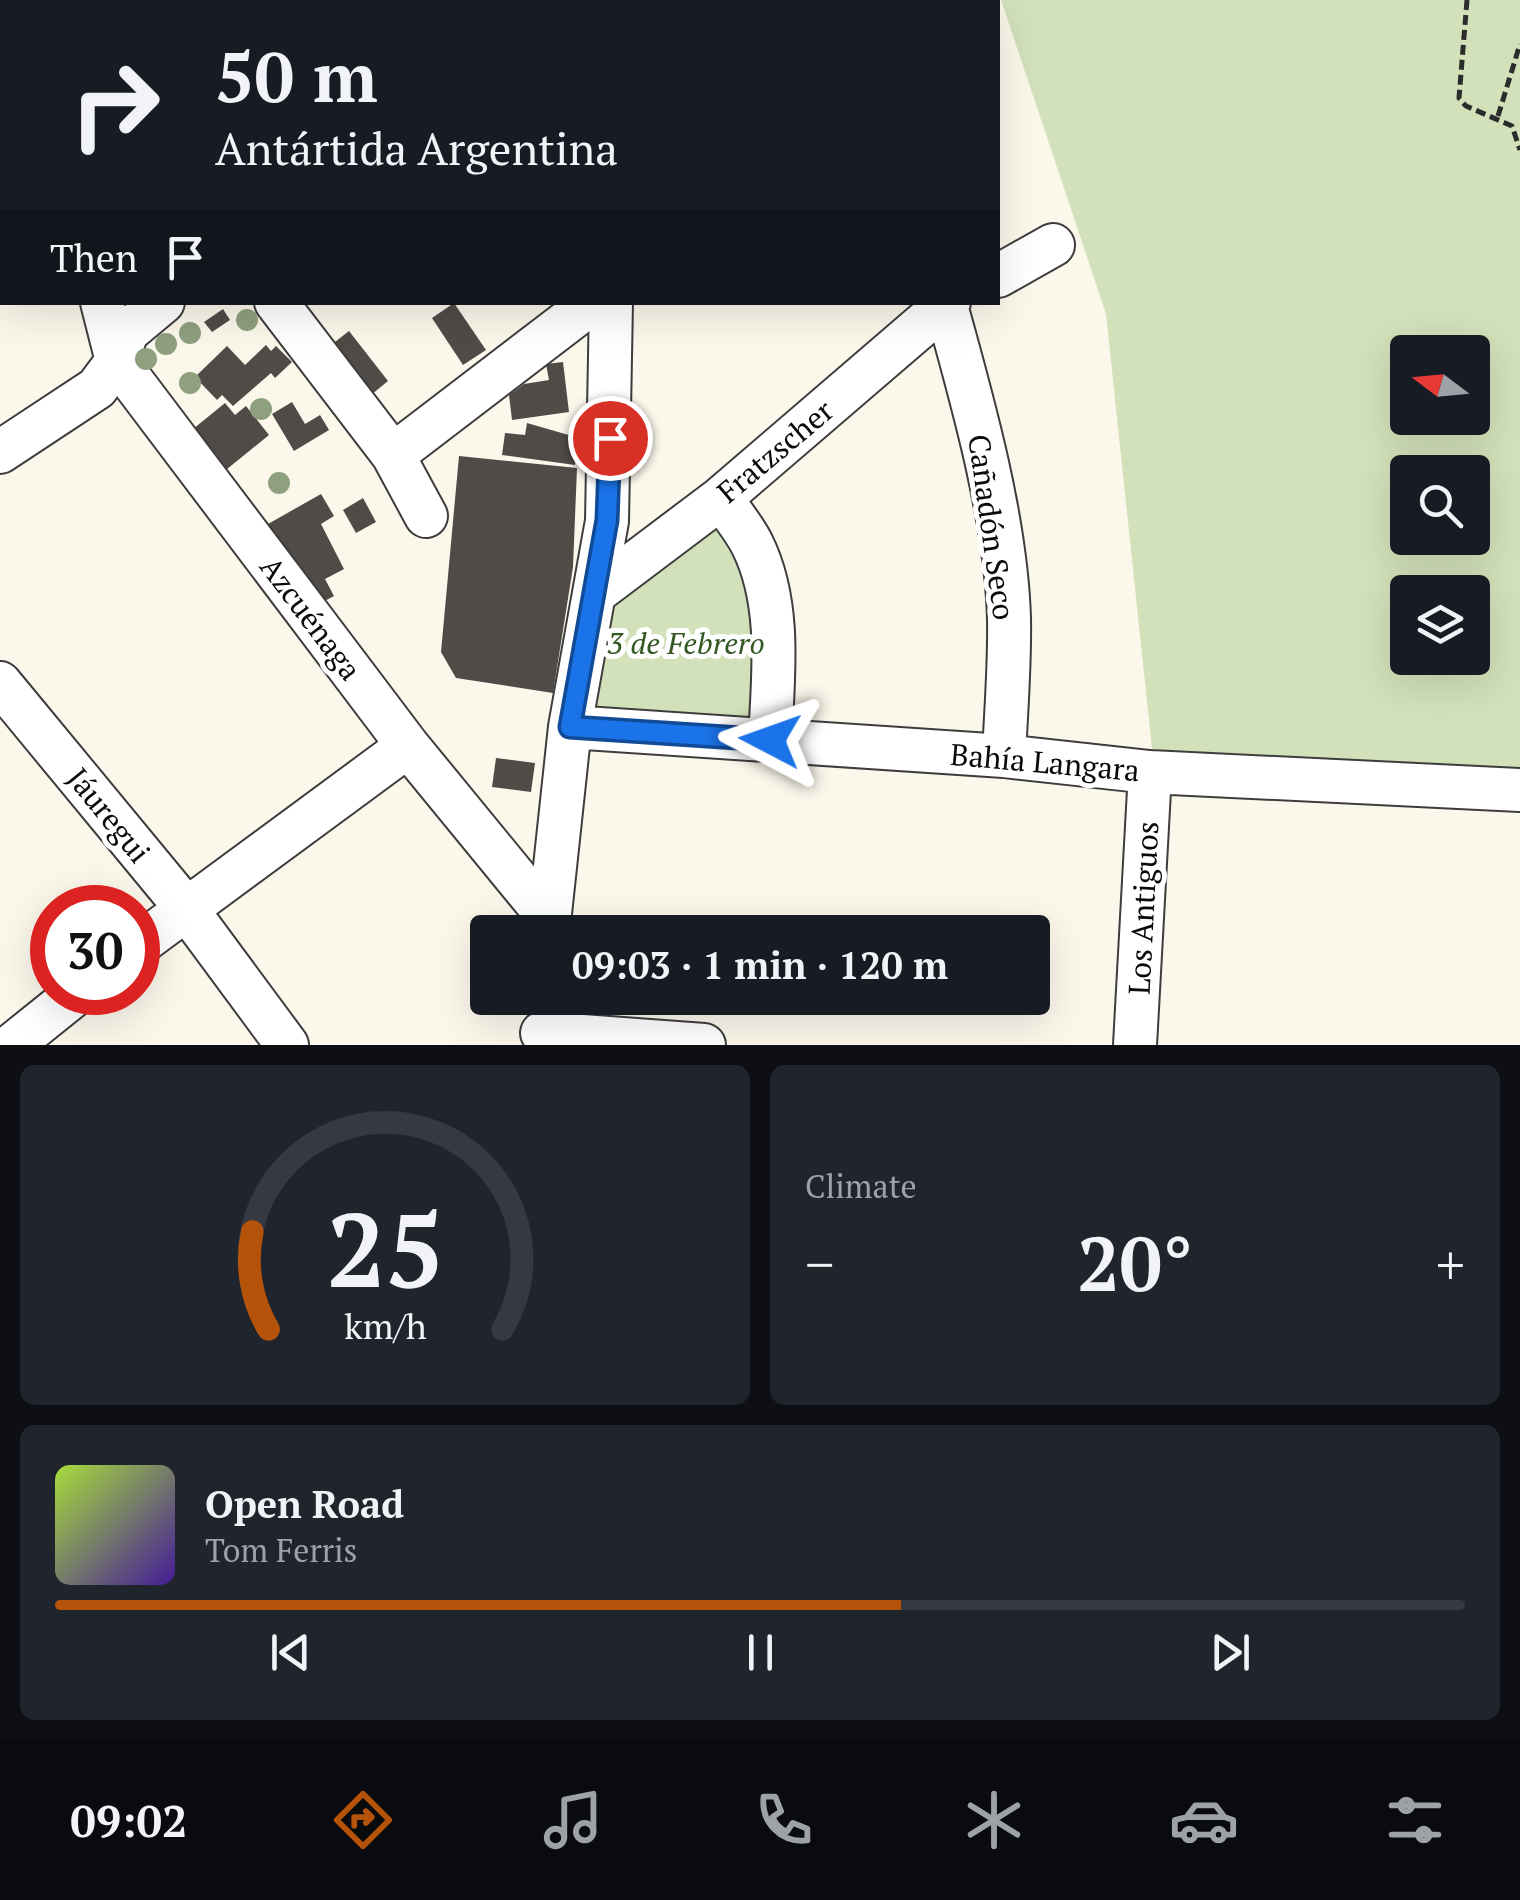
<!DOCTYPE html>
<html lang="en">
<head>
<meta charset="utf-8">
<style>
	:root { --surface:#171b24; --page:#20242c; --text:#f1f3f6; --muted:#9ea1a6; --line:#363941; --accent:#b45309 }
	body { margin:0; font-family:"PT Serif",serif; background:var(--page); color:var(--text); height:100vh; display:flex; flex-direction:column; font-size:38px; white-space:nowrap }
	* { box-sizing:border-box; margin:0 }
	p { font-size:32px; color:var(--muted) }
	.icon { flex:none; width:55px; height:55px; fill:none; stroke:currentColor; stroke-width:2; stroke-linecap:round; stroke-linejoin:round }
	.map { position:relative; height:1045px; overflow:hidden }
	.side { display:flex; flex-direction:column; gap:20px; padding:20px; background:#0d0f14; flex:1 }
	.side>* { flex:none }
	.hud { position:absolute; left:0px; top:0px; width:1000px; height:305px; box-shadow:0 10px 40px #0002; background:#171b24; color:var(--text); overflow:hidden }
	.needle { width:65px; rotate:286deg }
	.fabs { position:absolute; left:1390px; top:335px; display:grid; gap:20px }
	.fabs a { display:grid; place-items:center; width:100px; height:100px; border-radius:10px; background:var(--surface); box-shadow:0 10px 40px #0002; font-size:50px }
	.speed { position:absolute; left:30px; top:885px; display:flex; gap:20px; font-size:50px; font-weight:700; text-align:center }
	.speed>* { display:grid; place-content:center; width:130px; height:130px; border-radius:50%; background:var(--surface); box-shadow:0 10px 40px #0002; line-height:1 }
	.speed .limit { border:15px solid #d22; background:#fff; color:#111 }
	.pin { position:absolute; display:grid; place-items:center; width:85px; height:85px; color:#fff; margin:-42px; border:5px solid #fff; border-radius:50%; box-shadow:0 2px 10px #0007 }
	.me { position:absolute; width:110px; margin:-55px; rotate:274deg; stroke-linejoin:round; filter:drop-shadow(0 0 8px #0008) }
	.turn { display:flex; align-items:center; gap:35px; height:210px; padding:0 50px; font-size:45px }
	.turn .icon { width:130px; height:130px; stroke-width:2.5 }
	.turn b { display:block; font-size:70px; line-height:85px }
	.then { display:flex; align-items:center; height:95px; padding:0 50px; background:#0003; gap:20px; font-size:38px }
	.big { font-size:75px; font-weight:600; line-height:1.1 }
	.side .card { flex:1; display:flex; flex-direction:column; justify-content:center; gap:15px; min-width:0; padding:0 35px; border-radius:15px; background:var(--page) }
	.side .dial { align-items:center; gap:0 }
	.dial svg { height:260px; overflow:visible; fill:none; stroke:var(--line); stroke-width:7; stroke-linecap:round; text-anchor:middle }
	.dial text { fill:var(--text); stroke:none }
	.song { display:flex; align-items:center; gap:30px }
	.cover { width:120px; height:120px; border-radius:15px; background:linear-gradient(135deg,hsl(80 70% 55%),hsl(260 70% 35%)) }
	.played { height:10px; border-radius:5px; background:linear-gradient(90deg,var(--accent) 60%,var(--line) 60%) }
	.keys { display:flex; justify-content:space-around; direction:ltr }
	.heat { display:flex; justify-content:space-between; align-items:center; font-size:55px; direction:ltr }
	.side .tiles { flex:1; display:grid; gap:20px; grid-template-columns:1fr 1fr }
	.card:last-child { grid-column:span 2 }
	.trip { position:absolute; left:470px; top:915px; width:580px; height:100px; border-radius:10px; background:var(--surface); box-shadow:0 10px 40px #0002; font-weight:600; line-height:100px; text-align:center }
	.dock { display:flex; height:160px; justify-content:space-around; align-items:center; background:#090b0e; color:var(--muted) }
	.dock .icon { width:70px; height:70px }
	.dock .selected { color:var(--accent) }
	.dock b { font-size:45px; color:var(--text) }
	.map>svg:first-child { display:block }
</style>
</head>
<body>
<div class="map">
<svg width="1520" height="1045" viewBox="0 0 1520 1045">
	<rect width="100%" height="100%" fill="#fcf7eb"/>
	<!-- green -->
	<path fill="#d2e1b9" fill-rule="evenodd" d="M 1001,0 L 1520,0 L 1520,771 L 1153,758 L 1106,314 ZM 1408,352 L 1472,352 L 1472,418 L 1408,418 ZM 1408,472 L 1472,472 L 1472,538 L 1408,538 ZM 1408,592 L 1472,592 L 1472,658 L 1408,658 Z
		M 718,524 C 766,594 757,641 758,721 L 596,711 L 614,604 Z"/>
	<!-- building -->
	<path fill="#514b48" d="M 454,303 L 486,350 L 463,365 L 432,318 Z
		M 223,309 L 230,320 L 212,332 L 204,322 Z
		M 349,331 L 388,381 L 366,399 L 326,349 Z
		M 266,345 L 271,351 L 276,346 L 292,362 L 275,378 L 271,373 L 233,406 L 222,395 L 217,400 L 195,377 L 227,346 L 245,365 Z
		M 563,362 L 569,412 L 512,420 L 509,395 L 524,384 L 549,380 L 546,364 Z
		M 292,402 L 305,424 L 320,415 L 329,430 L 294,451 L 272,414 Z
		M 225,403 L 235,415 L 246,406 L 269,435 L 216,478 L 182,438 Z
		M 527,423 L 579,438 L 575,465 L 502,455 L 505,433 L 525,435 Z
		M 459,456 L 577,468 L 573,567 L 553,693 L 456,678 L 441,652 Z
		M 321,494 L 334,516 L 321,524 L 344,569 L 325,579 L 334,596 L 315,606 L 283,544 L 280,546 L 268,524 Z
		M 363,498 L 376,522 L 356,533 L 343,510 Z
		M 496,758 L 535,763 L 531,792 L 492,787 Z"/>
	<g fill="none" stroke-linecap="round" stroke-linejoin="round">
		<!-- minor casing -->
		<g stroke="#3d3d3d" stroke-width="46">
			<path id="minor" d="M 539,0 L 541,2
				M 854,0 L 854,2
				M 39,2 L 42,0
				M 383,2 L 387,0
				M 617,2 L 617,0
				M 998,276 L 1053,245
				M 102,302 L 117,361 L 408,746 L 549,918
				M 276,302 L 393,455 L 426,516
				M 945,302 C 972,399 1006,518 1009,618 C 1010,664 1006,710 1004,756
				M 0,452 L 97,388 L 117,361 L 127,332 L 163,302
				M 393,455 L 593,302
				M 721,498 C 731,513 744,528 752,544 C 782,604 773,677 770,740
				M 595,593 L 721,498 L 949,302
				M 0,683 L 185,907 L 287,1045
				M 570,727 L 1004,756 L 1150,772 L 1520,790
				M 548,932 L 570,727 L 607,521 L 611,302
				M 138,945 L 408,746
				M 542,1033 L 704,1045
				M 12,1045 L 78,992
				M 1135,1045 L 1150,772"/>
		</g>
		<!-- path -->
		<path stroke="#2c2c2c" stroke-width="5" stroke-dasharray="10 5" stroke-linecap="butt" d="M 1467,0 L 1459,98 L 1466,106 L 1512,126 L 1520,150
			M 1498,116 L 1520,44"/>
		<!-- minor -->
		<use href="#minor" stroke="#fff" stroke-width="42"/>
	</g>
	<!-- trees -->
	<g fill="#8ea07e">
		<circle cx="247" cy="320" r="11"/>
		<circle cx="190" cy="333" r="11"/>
		<circle cx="166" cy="344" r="11"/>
		<circle cx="146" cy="359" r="11"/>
		<circle cx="190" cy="383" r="11"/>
		<circle cx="261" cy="409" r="11"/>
		<circle cx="279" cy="483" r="11"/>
	</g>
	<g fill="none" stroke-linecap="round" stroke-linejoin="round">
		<!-- route casing -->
		<g stroke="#114b97" stroke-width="25">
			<path id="route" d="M 610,438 L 607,520 L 570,727 L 770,740"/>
		</g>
		<!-- route -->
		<use href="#route" stroke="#1a73e8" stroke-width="18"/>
	</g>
	<g text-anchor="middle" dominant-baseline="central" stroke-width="10" stroke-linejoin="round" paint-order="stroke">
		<!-- street labels -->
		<g font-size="30" fill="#0a0a0a" stroke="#fff">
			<text transform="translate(775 451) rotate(-40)">Fratzscher</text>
			<text transform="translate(992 527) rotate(82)">Cañadón Seco</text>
			<text transform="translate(311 618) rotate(53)">Azcuénaga</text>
			<text transform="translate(1045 762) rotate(5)">Bahía Langara</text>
			<text transform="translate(109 815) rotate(51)">Jáuregui</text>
			<text transform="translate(1143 908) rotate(-87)">Los Antiguos</text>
		</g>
		<!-- park labels -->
		<g font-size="30" font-style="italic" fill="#345824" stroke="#fff">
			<text x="686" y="643">3 de Febrero</text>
		</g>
	</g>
</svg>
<div class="fabs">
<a><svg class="needle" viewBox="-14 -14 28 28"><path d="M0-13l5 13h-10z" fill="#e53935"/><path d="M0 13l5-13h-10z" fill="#9ea1a6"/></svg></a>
<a><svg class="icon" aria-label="search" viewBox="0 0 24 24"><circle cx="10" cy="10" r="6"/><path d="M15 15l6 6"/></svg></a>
<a><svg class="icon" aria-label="layers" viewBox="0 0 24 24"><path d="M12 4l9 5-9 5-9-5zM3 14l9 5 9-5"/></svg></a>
</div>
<div class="speed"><div class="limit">30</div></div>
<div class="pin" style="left:610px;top:438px;background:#d93025"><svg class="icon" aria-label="arrive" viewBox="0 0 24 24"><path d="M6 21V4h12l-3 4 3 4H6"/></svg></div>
<svg class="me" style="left:770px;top:740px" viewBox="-20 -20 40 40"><path d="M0-17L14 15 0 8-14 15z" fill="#1a73e8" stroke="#fff" stroke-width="4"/></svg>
<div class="trip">09:03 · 1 min · 120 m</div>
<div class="hud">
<div class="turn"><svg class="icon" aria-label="right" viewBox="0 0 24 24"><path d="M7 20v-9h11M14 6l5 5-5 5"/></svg><div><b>50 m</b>Antártida Argentina</div></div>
<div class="then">Then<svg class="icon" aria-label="arrive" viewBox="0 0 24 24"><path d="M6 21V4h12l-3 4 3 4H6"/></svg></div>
</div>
</div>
<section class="side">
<div class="tiles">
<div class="card dial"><svg viewBox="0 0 100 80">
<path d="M14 69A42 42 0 1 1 86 69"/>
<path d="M14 69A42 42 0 0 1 9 39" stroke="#b45309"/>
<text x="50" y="56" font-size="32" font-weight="700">25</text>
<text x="50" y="72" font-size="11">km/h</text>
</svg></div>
<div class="card"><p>Climate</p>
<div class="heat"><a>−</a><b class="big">20°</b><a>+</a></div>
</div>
<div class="card">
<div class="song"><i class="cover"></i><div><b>Open Road</b><p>Tom Ferris</p></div></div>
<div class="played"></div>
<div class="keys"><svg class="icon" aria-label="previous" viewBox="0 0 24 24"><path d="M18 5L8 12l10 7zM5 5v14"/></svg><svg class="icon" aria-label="pause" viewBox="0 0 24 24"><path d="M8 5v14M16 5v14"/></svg><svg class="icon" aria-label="next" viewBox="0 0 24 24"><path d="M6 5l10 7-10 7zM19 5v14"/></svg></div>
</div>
</div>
</section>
<nav class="dock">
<b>09:02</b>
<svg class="icon selected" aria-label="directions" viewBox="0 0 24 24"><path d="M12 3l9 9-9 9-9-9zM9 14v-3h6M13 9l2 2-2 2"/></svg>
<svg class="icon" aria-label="music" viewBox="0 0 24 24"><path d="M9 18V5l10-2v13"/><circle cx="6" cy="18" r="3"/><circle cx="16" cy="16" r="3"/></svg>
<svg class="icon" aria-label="phone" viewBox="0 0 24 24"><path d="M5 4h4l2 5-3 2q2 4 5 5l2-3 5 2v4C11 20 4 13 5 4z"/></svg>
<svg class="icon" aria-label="climate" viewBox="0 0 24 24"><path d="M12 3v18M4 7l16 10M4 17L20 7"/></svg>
<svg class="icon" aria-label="car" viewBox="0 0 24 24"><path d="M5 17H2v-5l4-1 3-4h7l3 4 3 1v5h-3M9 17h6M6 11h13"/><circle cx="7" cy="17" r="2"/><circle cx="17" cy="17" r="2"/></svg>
<svg class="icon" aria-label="filters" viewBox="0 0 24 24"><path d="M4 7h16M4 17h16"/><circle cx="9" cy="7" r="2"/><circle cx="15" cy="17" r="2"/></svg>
</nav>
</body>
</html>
